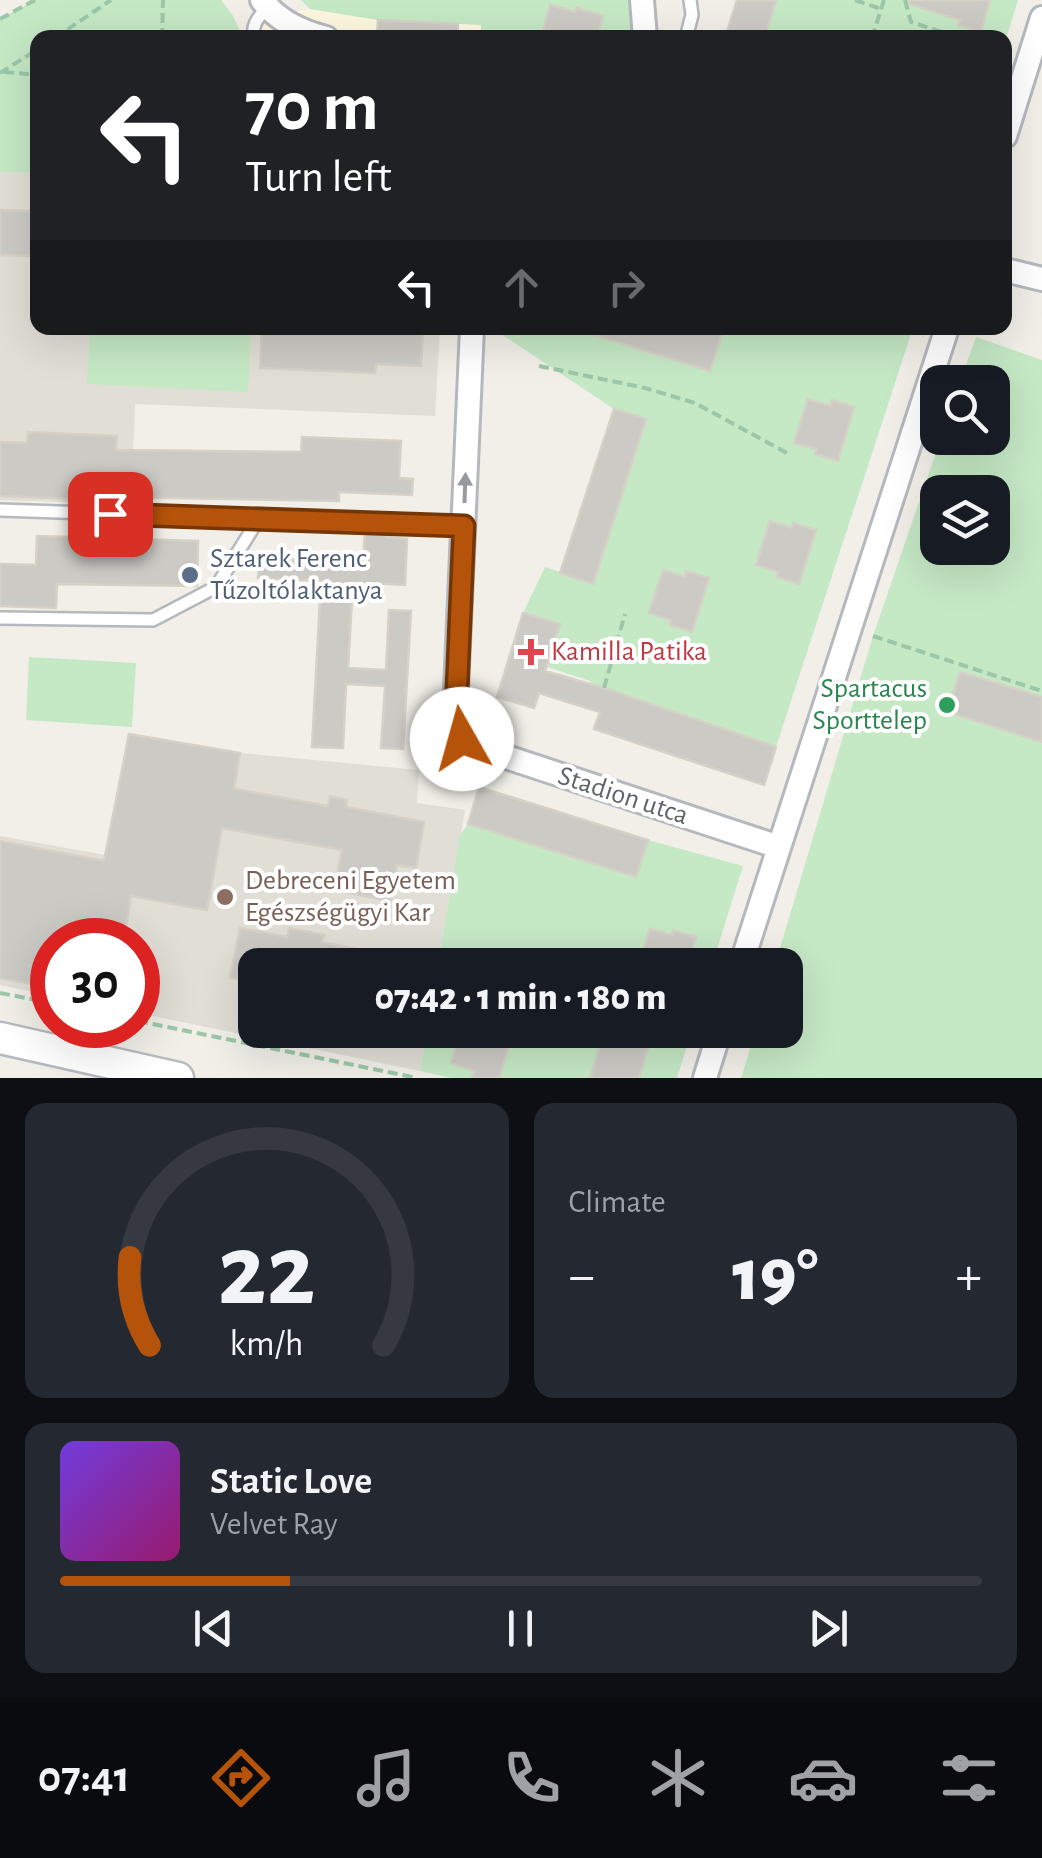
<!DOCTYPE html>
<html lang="en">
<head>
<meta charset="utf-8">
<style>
	:root { --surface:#171b24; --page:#242831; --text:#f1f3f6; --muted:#9ea1a6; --line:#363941; --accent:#b45309 }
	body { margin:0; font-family:"Alegreya Sans",sans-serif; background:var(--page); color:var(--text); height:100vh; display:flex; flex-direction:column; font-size:38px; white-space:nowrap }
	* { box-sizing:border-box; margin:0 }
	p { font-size:32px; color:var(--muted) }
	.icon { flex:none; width:55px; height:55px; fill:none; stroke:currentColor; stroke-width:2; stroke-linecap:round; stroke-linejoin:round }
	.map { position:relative; height:1078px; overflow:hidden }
	.sheet { display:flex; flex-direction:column; gap:25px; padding:25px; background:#0d0f14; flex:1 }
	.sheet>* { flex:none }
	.guide { position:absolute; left:30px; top:30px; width:982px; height:305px; border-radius:20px; box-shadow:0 10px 40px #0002; background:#202124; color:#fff; overflow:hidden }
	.buttons { position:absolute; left:920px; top:365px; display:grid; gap:20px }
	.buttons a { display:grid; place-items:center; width:90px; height:90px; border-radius:20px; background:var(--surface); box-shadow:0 10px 40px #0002; font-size:50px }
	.speed { position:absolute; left:30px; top:918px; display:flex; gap:20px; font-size:50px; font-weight:700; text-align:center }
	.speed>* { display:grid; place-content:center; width:130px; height:130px; border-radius:50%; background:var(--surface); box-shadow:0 10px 40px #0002; line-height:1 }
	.speed .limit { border:15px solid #d22; background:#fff; color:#111 }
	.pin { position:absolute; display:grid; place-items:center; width:85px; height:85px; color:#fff; margin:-42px; border-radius:20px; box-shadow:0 5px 15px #0006 }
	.me { position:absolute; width:110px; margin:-55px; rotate:353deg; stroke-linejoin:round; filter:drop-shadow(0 0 8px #0008) }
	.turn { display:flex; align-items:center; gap:35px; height:210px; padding:0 50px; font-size:45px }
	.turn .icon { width:130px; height:130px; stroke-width:2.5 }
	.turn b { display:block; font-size:70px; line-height:85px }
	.lanes { display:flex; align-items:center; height:95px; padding:0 50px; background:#0003; justify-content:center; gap:50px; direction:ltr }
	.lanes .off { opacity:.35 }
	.big { font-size:75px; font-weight:800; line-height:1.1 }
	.sheet .card { flex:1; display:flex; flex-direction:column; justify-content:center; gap:15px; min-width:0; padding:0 35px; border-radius:20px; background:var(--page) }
	.sheet .dial { align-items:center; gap:0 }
	.dial svg { height:260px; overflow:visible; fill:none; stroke:var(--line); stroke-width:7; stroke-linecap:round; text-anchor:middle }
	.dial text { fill:var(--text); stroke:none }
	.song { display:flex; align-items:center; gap:30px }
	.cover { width:120px; height:120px; border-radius:15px; background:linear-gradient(135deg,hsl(260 70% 55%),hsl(320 70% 35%)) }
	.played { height:10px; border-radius:5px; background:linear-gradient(90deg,var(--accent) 25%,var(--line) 25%) }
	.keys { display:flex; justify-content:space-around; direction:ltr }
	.heat { display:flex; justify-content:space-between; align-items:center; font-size:55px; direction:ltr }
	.sheet .tiles { flex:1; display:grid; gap:25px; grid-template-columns:1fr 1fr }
	.card:last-child { grid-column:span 2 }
	.trip { position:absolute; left:238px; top:948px; width:565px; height:100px; border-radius:20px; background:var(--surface); box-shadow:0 10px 40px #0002; font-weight:800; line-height:100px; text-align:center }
	.tabs { display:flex; height:160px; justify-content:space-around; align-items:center; background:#090b0e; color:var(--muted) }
	.tabs .icon { width:70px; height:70px }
	.tabs .active { color:var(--accent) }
	.tabs b { font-size:45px; color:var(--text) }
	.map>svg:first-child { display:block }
</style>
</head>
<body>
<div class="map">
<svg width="1042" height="1078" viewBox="0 0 1042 1078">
	<rect width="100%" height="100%" fill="#f1efe8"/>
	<!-- commercial -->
	<path fill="#fef7e0" d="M 310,9 L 378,20 L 482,25 L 481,38 L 243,38 L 259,17 Z"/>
	<!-- education -->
	<path fill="#e1ded6" d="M 0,172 L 37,173 L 38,328 L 440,328 L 435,416 L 135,404 L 131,504 L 0,500 Z
		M 129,734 L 241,753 L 419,770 L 417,803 L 465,810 L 438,965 L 255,965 L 255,1030 L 427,1030 L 420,1071 L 138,1013 L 138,940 L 52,940 L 52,996 L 0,985 L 0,836 L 106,855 Z"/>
	<!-- green -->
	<path fill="#c5e8c5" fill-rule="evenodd" d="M 35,0 L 221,0 L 233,16 L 243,37 L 38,38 L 37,173 L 0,172 L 0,19 Z
		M 301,0 L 628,0 L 632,37 L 481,37 L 481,25 L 378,20 L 310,9 Z
		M 776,0 L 1018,0 L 1005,42 L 1005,38 L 764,38 Z
		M 90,328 L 171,330 L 172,328 L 251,328 L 248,392 L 87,384 Z
		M 492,328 L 913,328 L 776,747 L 608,690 L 605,697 L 590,681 L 548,667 L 560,624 L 523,613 L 545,567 L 593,583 L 646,420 L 614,409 Z
		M 976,337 L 1042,360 L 1042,1078 L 741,1078 L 756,1030 L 785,1030 L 785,965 L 775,965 L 873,636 L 941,438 L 992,438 L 992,382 L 960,382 ZM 938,492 L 992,492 L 992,548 L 938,548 Z
		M 29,657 L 136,663 L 132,727 L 26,720 Z
		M 468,824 L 636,877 L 648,840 L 743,866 L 712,965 L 438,965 L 460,835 Z
		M 427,1030 L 692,1030 L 677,1078 L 452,1078 L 420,1071 Z"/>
	<!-- building -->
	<path fill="#cccac5" stroke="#d6d1c6" stroke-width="2.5" d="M 737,0 L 776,0 L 764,38 L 725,38 Z
		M 910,0 L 990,0 L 981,32 L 958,25 L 960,20 L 909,4 Z
		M 550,5 L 575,12 L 577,8 L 603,16 L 597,38 L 541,38 Z
		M 378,20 L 458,24 L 457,38 L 377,38 Z
		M 0,210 L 38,211 L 38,256 L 0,255 Z
		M 262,328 L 386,333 L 387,328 L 423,328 L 421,366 L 376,364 L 375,373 L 260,368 Z
		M 582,328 L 713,328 L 723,331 L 710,371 L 582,331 Z
		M 808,399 L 830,406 L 832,400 L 854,407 L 838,461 L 815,454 L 817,449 L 794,443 Z
		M 614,409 L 646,419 L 593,584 L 560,573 Z
		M 28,432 L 117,436 L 116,450 L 301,452 L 302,437 L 401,441 L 399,478 L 413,479 L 412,495 L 339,492 L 339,501 L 115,497 L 115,500 L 0,496 L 0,442 L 27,443 Z
		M 770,521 L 792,528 L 793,523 L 816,530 L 799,584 L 777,577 L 778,572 L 756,565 Z
		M 365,532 L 386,533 L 386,537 L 407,539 L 405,585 L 353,582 L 348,668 L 386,670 L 389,610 L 411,611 L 403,749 L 381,748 L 385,686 L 346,684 L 343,748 L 312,747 L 321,581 L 258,578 L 259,558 L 363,563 Z
		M 37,536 L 198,541 L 197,586 L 57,584 L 56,608 L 0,606 L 0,564 L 36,565 Z
		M 663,570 L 685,577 L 686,571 L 709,578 L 692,632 L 670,625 L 671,620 L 649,613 Z
		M 523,613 L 560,624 L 545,671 L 607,689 L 776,747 L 764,785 L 594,729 L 600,712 L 539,693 L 534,708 L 497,697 Z
		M 960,672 L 1042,697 L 1042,742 L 947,712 Z
		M 129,734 L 240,753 L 234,789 L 328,806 L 330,796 L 347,800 L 346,807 L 424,822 L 416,868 L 397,865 L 390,901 L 334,890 L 342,850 L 222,828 L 207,910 L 131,896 L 124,940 L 52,940 L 52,988 L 0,978 L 0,841 L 104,861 Z
		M 479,787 L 648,840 L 636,877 L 468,824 Z
		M 240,928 L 287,937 L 289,928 L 324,935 L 322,942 L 396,957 L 395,965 L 255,965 L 255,983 L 230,978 Z
		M 650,929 L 672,935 L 673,930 L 696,937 L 688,965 L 638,965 Z
		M 461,1030 L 514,1030 L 499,1078 L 472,1078 L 475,1071 L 451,1063 Z
		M 603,1036 L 625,1043 L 627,1037 L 649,1044 L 639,1078 L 590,1078 Z"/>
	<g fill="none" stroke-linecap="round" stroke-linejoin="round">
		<!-- service casing -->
		<g stroke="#b5b8bc" stroke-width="16">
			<path id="service" d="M 255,38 C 250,25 260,16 267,7
				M 686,38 L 692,15 L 690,0
				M 0,510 L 464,526
				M 0,618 L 153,620 L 216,587 L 258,520"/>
		</g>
		<!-- minor casing -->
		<g stroke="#b5b8bc" stroke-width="28">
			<path id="minor" d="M 262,0 C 277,20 302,32 326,38
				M 642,0 L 645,38
				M 1005,136 L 1042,18
				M 1005,270 L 1042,279
				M 472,328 L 455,712 L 462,739 L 476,747 L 779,847
				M 741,965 L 947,328
				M 705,1078 L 720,1030"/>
		</g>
		<!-- secondary casing -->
		<g stroke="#b6babf" stroke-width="35">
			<path id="secondary" d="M 0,1038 L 178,1078"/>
		</g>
		<!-- path -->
		<path stroke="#9cc7a9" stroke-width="4" stroke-dasharray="10 5" stroke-linecap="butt" d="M 855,0 L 881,9
			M 905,0 L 911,22 L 960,38
			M 0,19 L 35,0
			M 55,38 L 111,0
			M 162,38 L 163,0
			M 872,38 L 884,0
			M 4,72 L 38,75
			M 0,73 L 38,49
			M 539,366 L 645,388 L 695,403 L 787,453
			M 873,636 L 1042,691
			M 604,688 L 625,614
			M 0,993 L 52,1003
			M 138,1021 L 417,1078"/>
		<!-- service -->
		<use href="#service" stroke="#fff" stroke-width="11"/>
		<!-- minor -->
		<use href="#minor" stroke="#fff" stroke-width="22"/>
		<!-- secondary -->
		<use href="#secondary" stroke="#fff" stroke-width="30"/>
	</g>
	<!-- one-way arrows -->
	<defs><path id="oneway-solid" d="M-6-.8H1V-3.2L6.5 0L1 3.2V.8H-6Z" transform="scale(2.5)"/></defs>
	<use fill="#979a9d" href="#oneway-solid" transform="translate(465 488) rotate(-88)"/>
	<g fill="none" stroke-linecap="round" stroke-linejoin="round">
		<!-- route casing -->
		<g stroke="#753606" stroke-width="25">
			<path id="route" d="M 110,514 L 464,526 L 456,712 L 462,739"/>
		</g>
		<!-- route -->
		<use href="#route" stroke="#b45309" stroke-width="18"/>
	</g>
	<!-- markers -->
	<circle fill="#5c6f8a" stroke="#fff" stroke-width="4" cx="190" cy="575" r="10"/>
	<path fill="#e0444e" stroke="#fff" stroke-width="4" d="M526 637h10v10h10v10h-10v10h-10v-10h-10v-10h10z"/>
	<circle fill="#2e9e5b" stroke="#fff" stroke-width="4" cx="947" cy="705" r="10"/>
	<circle fill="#8d6e63" stroke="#fff" stroke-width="4" cx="225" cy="897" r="10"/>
	<g text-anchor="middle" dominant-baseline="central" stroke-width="8" stroke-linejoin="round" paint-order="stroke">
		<!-- service labels -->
		<g font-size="28" fill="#4e5e75" stroke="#fff" text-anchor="start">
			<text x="210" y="559">Sztarek Ferenc<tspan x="210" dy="32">Tűzoltólaktanya</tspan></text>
		</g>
		<!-- health labels -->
		<g font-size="28" fill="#be3a42" stroke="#fff" text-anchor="start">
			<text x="551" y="652">Kamilla Patika</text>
		</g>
		<!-- leisure labels -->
		<g font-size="28" fill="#27864d" stroke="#fff" text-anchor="end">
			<text x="927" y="689">Spartacus<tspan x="927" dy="32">Sporttelep</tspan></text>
		</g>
		<!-- street labels -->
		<g font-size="28" fill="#5f6368" stroke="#fff">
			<text transform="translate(623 796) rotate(18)">Stadion utca</text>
		</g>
		<!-- education labels -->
		<g font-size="28" fill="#785e54" stroke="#fff" text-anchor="start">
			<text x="245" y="881">Debreceni Egyetem<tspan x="245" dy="32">Egészségügyi Kar</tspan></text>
		</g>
	</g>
</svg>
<div class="buttons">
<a><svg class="icon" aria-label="search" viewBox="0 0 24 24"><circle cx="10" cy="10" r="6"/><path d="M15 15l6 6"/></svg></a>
<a><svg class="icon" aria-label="layers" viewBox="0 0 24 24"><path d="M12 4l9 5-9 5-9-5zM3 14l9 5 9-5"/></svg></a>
</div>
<div class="speed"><div class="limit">30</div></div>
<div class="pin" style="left:110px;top:514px;background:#d93025"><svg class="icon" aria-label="arrive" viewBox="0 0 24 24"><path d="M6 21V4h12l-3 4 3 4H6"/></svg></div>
<svg class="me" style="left:462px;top:739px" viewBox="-20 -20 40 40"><circle r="19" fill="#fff"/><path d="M0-13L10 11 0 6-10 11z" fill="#b45309"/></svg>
<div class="trip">07:42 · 1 min · 180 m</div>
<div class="guide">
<div class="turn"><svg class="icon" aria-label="left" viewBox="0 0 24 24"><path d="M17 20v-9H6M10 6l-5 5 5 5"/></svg><div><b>70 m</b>Turn left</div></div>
<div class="lanes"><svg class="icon" aria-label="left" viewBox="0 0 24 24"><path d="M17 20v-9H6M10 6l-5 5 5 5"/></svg><svg class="icon off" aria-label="ahead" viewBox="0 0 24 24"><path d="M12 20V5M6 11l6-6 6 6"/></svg><svg class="icon off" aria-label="right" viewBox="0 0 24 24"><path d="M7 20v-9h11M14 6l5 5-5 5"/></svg></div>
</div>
</div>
<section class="sheet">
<div class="tiles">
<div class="card dial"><svg viewBox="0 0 100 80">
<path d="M14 69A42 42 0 1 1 86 69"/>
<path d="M14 69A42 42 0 0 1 8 42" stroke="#b45309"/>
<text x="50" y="56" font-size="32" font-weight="700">22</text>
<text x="50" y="72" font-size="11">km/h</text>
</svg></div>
<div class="card"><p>Climate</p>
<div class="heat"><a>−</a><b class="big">19°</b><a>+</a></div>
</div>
<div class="card">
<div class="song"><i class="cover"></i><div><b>Static Love</b><p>Velvet Ray</p></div></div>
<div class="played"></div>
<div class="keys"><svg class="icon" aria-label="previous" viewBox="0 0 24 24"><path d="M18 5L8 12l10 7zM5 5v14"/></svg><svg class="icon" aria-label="pause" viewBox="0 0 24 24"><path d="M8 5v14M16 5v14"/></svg><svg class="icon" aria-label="next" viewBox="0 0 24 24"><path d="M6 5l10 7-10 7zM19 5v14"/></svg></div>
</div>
</div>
</section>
<nav class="tabs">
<b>07:41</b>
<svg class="icon active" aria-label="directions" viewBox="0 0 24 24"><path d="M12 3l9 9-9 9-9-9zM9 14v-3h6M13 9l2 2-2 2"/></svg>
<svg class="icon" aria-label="music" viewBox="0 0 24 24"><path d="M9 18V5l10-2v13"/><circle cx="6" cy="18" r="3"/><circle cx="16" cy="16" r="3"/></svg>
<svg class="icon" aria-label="phone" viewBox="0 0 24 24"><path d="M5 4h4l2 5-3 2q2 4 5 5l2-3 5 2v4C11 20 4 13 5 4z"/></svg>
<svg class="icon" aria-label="climate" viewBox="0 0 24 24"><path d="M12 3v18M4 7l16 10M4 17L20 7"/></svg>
<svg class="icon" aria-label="car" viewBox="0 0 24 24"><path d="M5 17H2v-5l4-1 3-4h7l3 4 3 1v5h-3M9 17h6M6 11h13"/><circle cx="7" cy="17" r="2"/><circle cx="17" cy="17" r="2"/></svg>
<svg class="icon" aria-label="filters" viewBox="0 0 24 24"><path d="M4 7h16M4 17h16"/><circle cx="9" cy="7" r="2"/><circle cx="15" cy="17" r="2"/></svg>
</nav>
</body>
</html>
